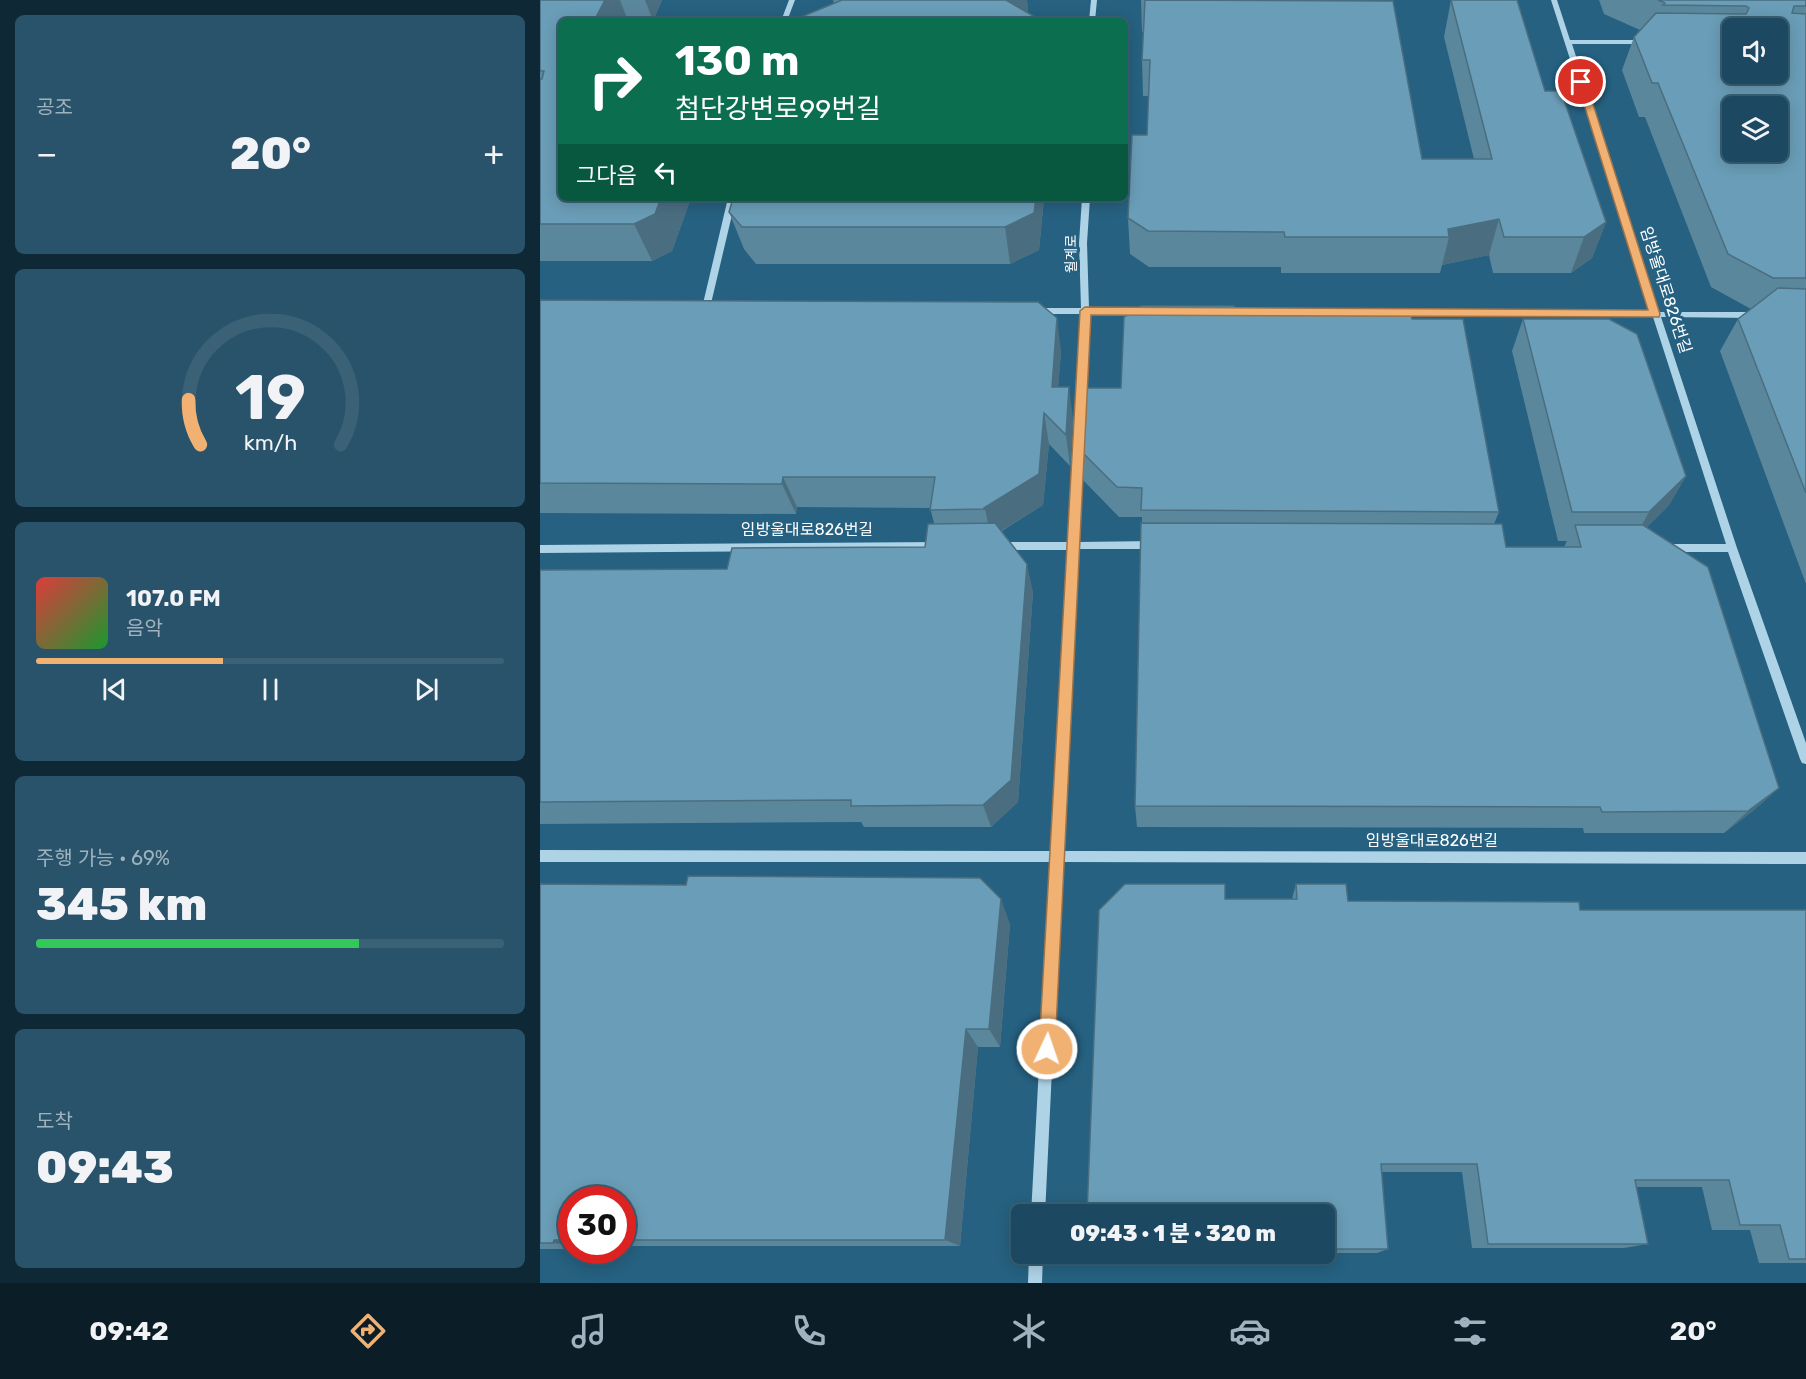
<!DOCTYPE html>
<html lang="ko">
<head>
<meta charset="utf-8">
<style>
	:root { --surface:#1c4961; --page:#29536a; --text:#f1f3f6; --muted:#a0b2bd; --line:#3a6176; --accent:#f0b173 }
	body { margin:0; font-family:Rubik,"Noto Sans KR",sans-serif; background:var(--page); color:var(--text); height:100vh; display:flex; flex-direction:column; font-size:22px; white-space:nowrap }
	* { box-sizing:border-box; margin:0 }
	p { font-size:20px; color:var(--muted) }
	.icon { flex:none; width:33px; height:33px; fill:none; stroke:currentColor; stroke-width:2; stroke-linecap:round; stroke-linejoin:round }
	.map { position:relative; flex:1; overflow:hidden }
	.details { display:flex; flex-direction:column; gap:15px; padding:15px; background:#0f2835; width:540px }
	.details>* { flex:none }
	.banner { position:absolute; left:18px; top:18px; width:570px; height:183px; border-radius:9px; box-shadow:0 3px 15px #0003,0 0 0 2px var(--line); background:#0b6e4f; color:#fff; overflow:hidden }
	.fabs { position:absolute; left:1182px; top:18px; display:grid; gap:12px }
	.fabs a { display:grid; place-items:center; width:66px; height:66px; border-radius:9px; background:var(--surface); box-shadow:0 3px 15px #0003,0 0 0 2px var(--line); font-size:30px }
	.speed { position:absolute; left:18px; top:1186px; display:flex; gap:12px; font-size:30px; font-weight:700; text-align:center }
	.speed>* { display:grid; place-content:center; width:78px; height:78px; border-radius:50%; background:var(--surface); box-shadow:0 3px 15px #0003,0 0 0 2px var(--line); line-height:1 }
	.speed .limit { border:9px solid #d22; background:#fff; color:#111 }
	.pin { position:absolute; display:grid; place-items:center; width:51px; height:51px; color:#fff; margin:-26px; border:3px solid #fff; border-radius:50%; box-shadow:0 2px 6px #0007 }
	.me { position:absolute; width:66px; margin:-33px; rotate:3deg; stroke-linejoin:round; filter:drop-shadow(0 0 4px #0008) }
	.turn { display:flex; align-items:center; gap:21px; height:126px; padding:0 18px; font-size:27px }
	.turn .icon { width:78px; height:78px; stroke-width:2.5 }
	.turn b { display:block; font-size:42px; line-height:51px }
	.then { display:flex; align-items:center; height:57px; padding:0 18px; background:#0003; gap:12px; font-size:22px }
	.big { font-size:45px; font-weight:800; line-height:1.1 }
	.details .tile { flex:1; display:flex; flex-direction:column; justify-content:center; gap:9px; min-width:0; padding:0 21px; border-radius:9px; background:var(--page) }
	.details .dial { align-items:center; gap:0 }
	.dial svg { height:156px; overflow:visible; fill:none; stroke:var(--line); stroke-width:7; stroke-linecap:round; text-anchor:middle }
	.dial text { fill:var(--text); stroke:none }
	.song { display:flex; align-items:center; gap:18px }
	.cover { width:72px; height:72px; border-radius:9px; background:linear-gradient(135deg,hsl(0 70% 55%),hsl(130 70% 35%)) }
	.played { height:6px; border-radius:3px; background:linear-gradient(90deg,var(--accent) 40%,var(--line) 40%) }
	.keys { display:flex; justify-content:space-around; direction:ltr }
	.heat { display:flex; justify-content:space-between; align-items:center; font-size:33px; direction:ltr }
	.charge { height:9px; border-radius:4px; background:linear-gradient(90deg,#34c759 69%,var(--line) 0) }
	.trip { position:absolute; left:471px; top:1204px; width:324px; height:60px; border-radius:9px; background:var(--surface); box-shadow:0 3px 15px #0003,0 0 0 2px var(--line); font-weight:800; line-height:60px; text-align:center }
	.tab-bar { display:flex; height:96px; justify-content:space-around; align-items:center; background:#0b1d27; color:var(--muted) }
	.tab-bar .icon { width:42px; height:42px }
	.tab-bar .on { color:var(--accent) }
	.tab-bar b { font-size:27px; color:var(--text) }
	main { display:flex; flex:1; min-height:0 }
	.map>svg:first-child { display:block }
</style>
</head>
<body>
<main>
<section class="details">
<div class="tile"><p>공조</p>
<div class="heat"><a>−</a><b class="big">20°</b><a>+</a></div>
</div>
<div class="tile dial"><svg viewBox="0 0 100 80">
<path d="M14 69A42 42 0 1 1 86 69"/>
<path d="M14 69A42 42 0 0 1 8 46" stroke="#f0b173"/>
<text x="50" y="56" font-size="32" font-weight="700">19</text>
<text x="50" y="72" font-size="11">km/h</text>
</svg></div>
<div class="tile">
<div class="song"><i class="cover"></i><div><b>107.0 FM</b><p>음악</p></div></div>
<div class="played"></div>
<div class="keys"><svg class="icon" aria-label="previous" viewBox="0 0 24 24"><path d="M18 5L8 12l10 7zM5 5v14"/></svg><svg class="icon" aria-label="pause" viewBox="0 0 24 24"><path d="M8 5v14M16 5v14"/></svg><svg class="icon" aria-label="next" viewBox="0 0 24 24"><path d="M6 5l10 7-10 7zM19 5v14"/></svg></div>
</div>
<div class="tile"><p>주행 가능 · 69%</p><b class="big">345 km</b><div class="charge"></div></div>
<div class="tile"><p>도착</p><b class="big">09:43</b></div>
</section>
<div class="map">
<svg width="1266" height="1283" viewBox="0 0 1266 1283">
	<rect width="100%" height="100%" fill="#266181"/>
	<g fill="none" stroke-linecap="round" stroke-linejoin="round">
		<!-- minor -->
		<path fill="#aed3e7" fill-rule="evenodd" d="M 249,0 L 255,0 L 247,21 L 241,21 Z
			M 551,0 L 557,0 L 555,21 L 549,21 Z
			M 1011,0 L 1017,0 L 1030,40 L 1106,40 L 1109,42 L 1106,44 L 1032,44 L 1119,312 L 1215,312 L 1219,315 L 1215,318 L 1121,317 L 1197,548 L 1266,743 L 1266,764 L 1262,763 L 1260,759 L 1188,552 L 1125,552 L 1120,548 L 1125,544 L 1186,544 L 1113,317 L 858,316 L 854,313 L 858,310 L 1111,311 Z
			M 188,198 L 196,198 L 169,312 L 165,315 L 161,312 Z
			M 542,198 L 550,198 L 547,243 L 549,308 L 606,308 L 610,311 L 606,314 L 549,314 L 538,542 L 615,541 L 620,545 L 615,549 L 538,549 L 523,851 L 1266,852 L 1266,864 L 522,862 L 505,1215 L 491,1215 L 510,862 L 0,862 L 0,850 L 511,851 L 528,550 L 459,550 L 454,546 L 459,542 L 528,542 L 541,314 L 495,314 L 491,311 L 495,308 L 541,308 L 539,243 Z
			M 399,542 L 404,546 L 399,550 L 0,553 L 0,545 Z
			M 489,1254 L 503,1254 L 502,1283 L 488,1283 Z"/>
	</g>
	<!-- wall -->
	<path fill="#5b879d" d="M 0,0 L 122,0 L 113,21 L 21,21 L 21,198 L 151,198 L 132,251 L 112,261 L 0,261 Z
		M 293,0 L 487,0 L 488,13 L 500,21 L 263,21 L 261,17 L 294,3 Z
		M 601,0 L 787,0 L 882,159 L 934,159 L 904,37 L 911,0 L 1005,91 L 1066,222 L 1052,258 L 1031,273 L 953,273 L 949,255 L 902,265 L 900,273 L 741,273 L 741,267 L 609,267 L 590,254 L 588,218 L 607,135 L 609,96 L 603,96 L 602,60 L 603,32 L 602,32 Z
		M 1059,0 L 1266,0 L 1266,584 L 1180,351 L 1198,319 L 1211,309 L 1171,287 L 1105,117 L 1099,117 L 1082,70 L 1094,37 L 1100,30 L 1064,14 Z
		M 504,198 L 499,250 L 470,264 L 216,264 L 204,249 L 189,212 Z
		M 0,300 L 521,351 L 518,387 L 533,419 L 530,466 L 509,444 L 503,505 L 462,531 L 493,592 L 478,802 L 451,827 L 324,827 L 321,822 L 0,824 L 0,570 L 187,569 L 385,547 L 394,523 L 390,508 L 257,507 L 256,514 L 0,513 Z
		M 694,310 L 872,319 L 959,512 L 954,524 L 966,547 L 1024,547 L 1027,541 L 1018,541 L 972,351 L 983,319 L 1146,476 L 1129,505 L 1107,527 L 1239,788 L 1214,810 L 1184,833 L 1044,833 L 1043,828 L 597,827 L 595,806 L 602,517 L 579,517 L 543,480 L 540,450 L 581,388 Z
		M 0,884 L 470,924 L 460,1047 L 438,1047 L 420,1246 L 82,1246 L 82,1200 L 32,1200 L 32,1249 L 0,1249 Z
		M 756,884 L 808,901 L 1040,910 L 1266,910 L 1266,1263 L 1219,1263 L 1210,1230 L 1172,1230 L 1162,1187 L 1096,1187 L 1108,1244 L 1084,1248 L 932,1248 L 922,1172 L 841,1172 L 848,1249 L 837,1253 L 784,1253 L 784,1215 L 685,899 L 752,899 Z"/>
	<!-- shaded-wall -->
	<path fill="#4a6e80" d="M 65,0 L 80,0 L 88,21 L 54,21 Z
		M 105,0 L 122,0 L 113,21 Z
		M 459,0 L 487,0 L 489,20 Z
		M 121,198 L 151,198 L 132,251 L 112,261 L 94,224 Z
		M 496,198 L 504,198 L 499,250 L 470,264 L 465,227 Z
		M 959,219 L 949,255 L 902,265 L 909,237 L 908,229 Z
		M 1066,222 L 1052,258 L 1031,273 L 1044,237 Z
		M 517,318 L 521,351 L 516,419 L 512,387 Z
		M 529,387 L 533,419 L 530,466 L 526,435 Z
		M 504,413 L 509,444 L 503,505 L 451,537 L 445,509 L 444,508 Z
		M 1146,476 L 1129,505 L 1093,541 L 1109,512 Z
		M 243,477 L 257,507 L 256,514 L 242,484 Z
		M 487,564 L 493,592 L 478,802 L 451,827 L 443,805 Z
		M 1239,788 L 1214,810 L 1184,833 L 1208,811 Z
		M 461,899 L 470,924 L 460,1047 L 449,1029 Z
		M 426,1029 L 438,1047 L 420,1246 L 405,1240 Z
		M 14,1240 L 32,1243 L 32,1245 L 13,1243 Z"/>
	<!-- building -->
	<path fill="#6a9db7" stroke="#4a6e80" stroke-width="1.5" fill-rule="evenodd" d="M 0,0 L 65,0 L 54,21 L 21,21 L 21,198 L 121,198 L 115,214 L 94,224 L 0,224 L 0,79 L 2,79 L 4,71 L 0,71 Z
		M 302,0 L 466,0 L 500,20 L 498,21 L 267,21 L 261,17 Z
		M 605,0 L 853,1 L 882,159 L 952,159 L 911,0 L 977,0 L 1005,91 L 1021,91 L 1066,222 L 1044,237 L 964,237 L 959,219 L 908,229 L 909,237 L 745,237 L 744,232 L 608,231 L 588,218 L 592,135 L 607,135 L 610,60 L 602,60 Z
		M 1118,0 L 1266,0 L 1266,6 L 1254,6 L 1252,13 L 1266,14 L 1266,278 L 1233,278 L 1188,254 L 1118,83 L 1112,83 L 1094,37 L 1116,13 L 1206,14 L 1209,8 L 1206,6 L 1123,5 L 1125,3 ZM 1192,28 L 1238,28 L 1238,74 L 1192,74 ZM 1192,106 L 1238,106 L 1238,152 L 1192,152 Z
		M 193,198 L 496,198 L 494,213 L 465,227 L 202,227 L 189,212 Z
		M 1238,288 L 1266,289 L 1266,493 L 1198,319 Z
		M 0,300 L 498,302 L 517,318 L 512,387 L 529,387 L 526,435 L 504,413 L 499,474 L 444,508 L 445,509 L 390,510 L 395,477 L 243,477 L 242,484 L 0,483 Z
		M 601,306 L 694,306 L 694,310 L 870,310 L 872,319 L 923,319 L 959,512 L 601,510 L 602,488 L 577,487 L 540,450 L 543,388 L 581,388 L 584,317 Z
		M 983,319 L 1069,319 L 1097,334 L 1146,476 L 1109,512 L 1032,512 Z
		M 455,523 L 487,564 L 471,780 L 443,805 L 311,806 L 311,800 L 0,802 L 0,570 L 187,569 L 192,548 L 385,547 L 388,524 Z
		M 601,523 L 962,524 L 966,547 L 1041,547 L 1035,525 L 1103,525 L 1168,567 L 1239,788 L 1208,811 L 1062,812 L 1060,807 L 595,806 Z
		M 148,876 L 440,878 L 461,899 L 449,1029 L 426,1029 L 405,1240 L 82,1240 L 82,1200 L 32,1200 L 32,1240 L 14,1240 L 13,1243 L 0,1243 L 0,884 L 146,885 Z
		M 585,884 L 685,884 L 685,899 L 757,899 L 756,884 L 806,884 L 808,901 L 1039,902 L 1040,910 L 1266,910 L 1266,1259 L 1249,1259 L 1240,1225 L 1200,1225 L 1189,1180 L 1095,1180 L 1108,1244 L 948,1244 L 937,1164 L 841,1164 L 848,1249 L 784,1249 L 784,1215 L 547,1215 L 559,910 Z"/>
	<!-- route -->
	<path fill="#f0b173" stroke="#9c734b" stroke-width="1.5" d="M 1041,79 L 1046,82 L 1120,314 L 1119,317 L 551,315 L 515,1049 L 513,1055 L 507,1057 L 501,1055 L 499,1049 L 540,311 L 545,307 L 1108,310 L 1037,82 Z"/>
	<g text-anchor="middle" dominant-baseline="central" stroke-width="6" stroke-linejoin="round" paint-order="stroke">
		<!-- far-street labels -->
		<g font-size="14" fill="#fff" stroke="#266181">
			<text transform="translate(531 254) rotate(-90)">월계로</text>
		</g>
		<!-- street labels -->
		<g font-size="16" fill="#fff" stroke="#266181">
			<text transform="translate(1126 290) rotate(72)">임방울대로826번길</text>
			<text x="267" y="529">임방울대로826번길</text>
			<text x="892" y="840">임방울대로826번길</text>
		</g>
	</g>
</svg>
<div class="fabs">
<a><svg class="icon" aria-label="sound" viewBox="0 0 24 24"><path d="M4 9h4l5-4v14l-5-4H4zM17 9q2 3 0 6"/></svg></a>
<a><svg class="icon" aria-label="layers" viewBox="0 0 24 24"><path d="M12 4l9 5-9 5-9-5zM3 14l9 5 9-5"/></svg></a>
</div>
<div class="speed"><div class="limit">30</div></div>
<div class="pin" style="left:1041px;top:82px;background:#d93025"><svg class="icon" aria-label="arrive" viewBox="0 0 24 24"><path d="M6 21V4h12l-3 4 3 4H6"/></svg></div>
<svg class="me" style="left:507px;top:1049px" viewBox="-20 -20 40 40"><circle r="17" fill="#f0b173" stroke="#fff" stroke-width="3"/><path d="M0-11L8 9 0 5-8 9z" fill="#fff"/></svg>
<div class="trip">09:43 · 1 분 · 320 m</div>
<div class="banner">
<div class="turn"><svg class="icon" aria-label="right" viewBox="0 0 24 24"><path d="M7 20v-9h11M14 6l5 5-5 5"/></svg><div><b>130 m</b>첨단강변로99번길</div></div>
<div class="then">그다음<svg class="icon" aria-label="left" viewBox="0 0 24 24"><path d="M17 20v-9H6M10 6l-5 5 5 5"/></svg></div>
</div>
</div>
</main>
<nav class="tab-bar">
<b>09:42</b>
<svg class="icon on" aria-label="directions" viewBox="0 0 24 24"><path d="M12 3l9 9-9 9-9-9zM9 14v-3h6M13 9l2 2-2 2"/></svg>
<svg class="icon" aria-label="music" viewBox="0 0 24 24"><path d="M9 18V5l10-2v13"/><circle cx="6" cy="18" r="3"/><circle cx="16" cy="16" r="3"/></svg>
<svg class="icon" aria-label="phone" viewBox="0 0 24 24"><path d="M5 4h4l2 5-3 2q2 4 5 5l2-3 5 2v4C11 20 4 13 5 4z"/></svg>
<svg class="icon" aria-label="climate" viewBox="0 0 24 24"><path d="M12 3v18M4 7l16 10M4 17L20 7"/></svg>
<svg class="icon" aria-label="car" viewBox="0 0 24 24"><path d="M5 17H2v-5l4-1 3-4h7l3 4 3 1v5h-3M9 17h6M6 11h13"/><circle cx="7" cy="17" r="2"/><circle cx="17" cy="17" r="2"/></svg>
<svg class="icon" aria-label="filters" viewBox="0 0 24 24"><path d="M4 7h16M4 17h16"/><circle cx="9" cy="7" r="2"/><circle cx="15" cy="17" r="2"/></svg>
<b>20°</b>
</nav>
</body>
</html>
